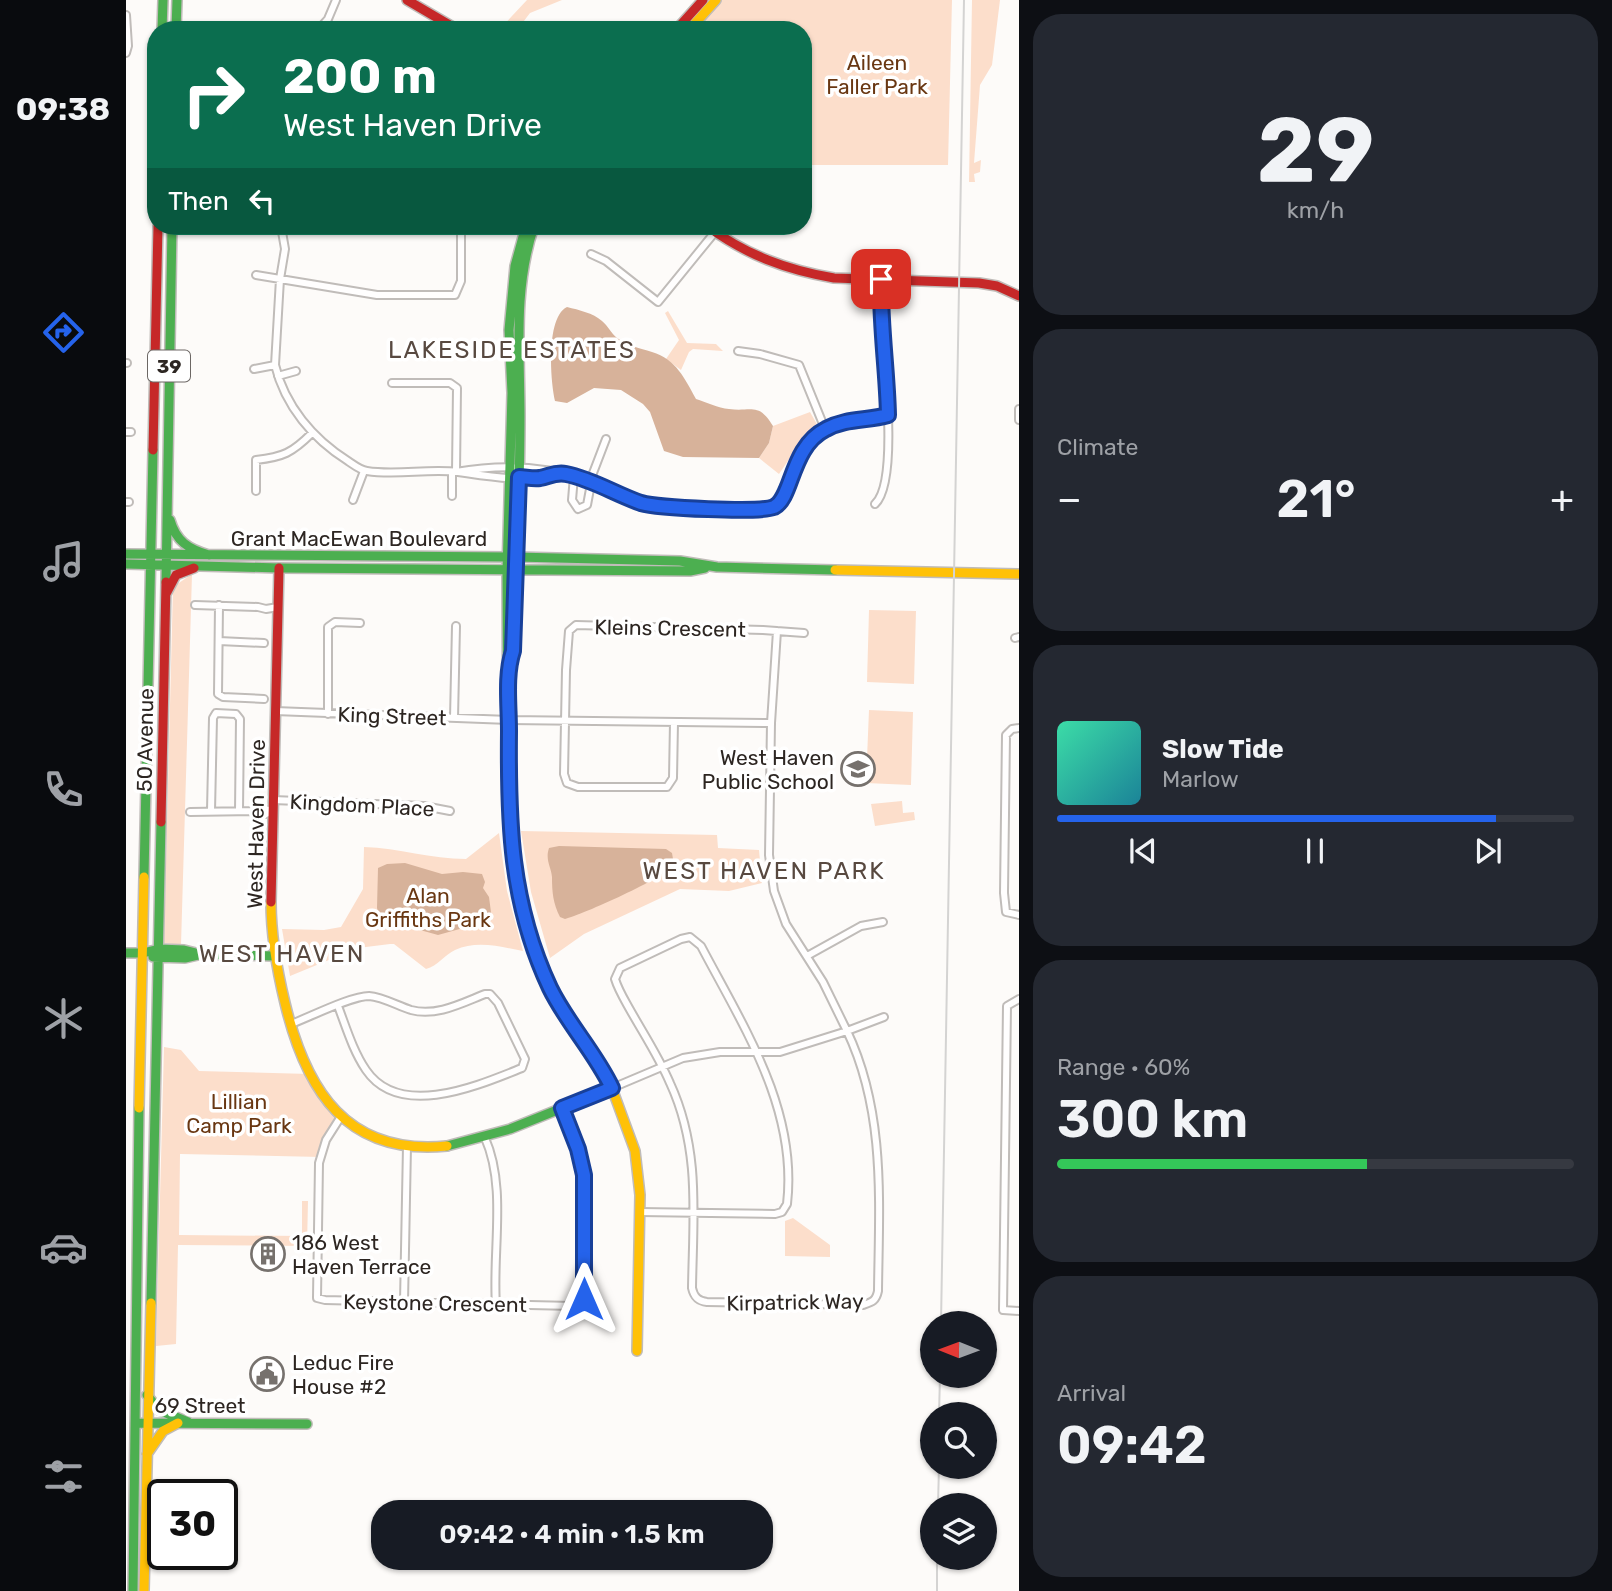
<!DOCTYPE html>
<html lang="en">
<head>
<meta charset="utf-8">
<style>
	:root { --surface:#171b24; --page:#242831; --text:#f1f3f6; --muted:#9ea1a6; --line:#363941; --accent:#2563eb }
	body { margin:0; font-family:Rubik,sans-serif; background:var(--page); color:var(--text); height:100vh; display:flex; flex-direction:column; font-size:26px; white-space:nowrap }
	* { box-sizing:border-box; margin:0 }
	p { font-size:23px; color:var(--muted) }
	.icon { flex:none; width:38px; height:38px; fill:none; stroke:currentColor; stroke-width:2; stroke-linecap:round; stroke-linejoin:round }
	.map { position:relative; flex:1; overflow:hidden }
	.sheet { display:flex; flex-direction:column; gap:14px; padding:14px; background:#0d0f14; width:593px }
	.sheet>* { flex:none }
	.banner { position:absolute; left:21px; top:21px; width:665px; height:214px; border-radius:28px; box-shadow:0 2px 5px #0004; background:#0b6e4f; color:#fff; overflow:hidden }
	.needle { width:46px; rotate:271deg }
	.tools { position:absolute; left:794px; top:1311px; display:grid; gap:14px }
	.tools a { display:grid; place-items:center; width:77px; height:77px; border-radius:50%; background:var(--surface); box-shadow:0 2px 5px #0004; font-size:35px }
	.speed { position:absolute; left:21px; top:1479px; display:flex; gap:14px; font-size:35px; font-weight:700; text-align:center }
	.speed>* { display:grid; place-content:center; width:91px; height:91px; border-radius:50%; background:var(--surface); box-shadow:0 2px 5px #0004; line-height:1 }
	.speed .limit { border:4px solid #111; border-radius:10px; background:#fff; color:#111 }
	.pin { position:absolute; display:grid; place-items:center; width:60px; height:60px; color:#fff; margin:-30px; border-radius:14px; box-shadow:0 4px 10px #0006 }
	.me { position:absolute; width:77px; margin:-38px; rotate:0deg; stroke-linejoin:round; filter:drop-shadow(0 0 5px #0008) }
	.turn { display:flex; align-items:center; gap:24px; height:147px; padding:0 21px; font-size:32px }
	.turn .icon { width:91px; height:91px; stroke-width:2.5 }
	.turn b { display:block; font-size:49px; line-height:60px }
	.then { display:flex; align-items:center; height:66px; padding:0 21px; background:#0003; gap:14px; font-size:26px }
	.big { font-size:52px; font-weight:600; line-height:1.1 }
	.sheet .widget { flex:1; display:flex; flex-direction:column; justify-content:center; gap:10px; min-width:0; padding:0 24px; border-radius:28px; background:var(--page) }
	.sheet .dial { align-items:center; gap:0 }
	.dial b { font-size:91px; line-height:1 }
	.song { display:flex; align-items:center; gap:21px }
	.cover { width:84px; height:84px; border-radius:10px; background:linear-gradient(135deg,hsl(160 70% 55%),hsl(190 70% 35%)) }
	.played { height:7px; border-radius:4px; background:linear-gradient(90deg,var(--accent) 85%,var(--line) 85%) }
	.keys { display:flex; justify-content:space-around; direction:ltr }
	.heat { display:flex; justify-content:space-between; align-items:center; font-size:38px; direction:ltr }
	.charge { height:10px; border-radius:5px; background:linear-gradient(90deg,#34c759 60%,var(--line) 0) }
	.trip { position:absolute; left:245px; top:1500px; width:402px; height:70px; border-radius:28px; background:var(--surface); box-shadow:0 2px 5px #0004; font-weight:600; line-height:70px; text-align:center }
	main { display:flex; flex:1; min-height:0 }
	.menu { display:flex; flex-direction:column; width:126px; justify-content:space-around; align-items:center; background:#090b0e; color:var(--muted) }
	.menu .icon { width:49px; height:49px }
	.menu .selected { color:var(--accent) }
	.menu b { font-size:32px; color:var(--text) }
	.map>svg:first-child { display:block }
</style>
</head>
<body>
<main>
<nav class="menu">
<b>09:38</b>
<svg class="icon selected" aria-label="directions" viewBox="0 0 24 24"><path d="M12 3l9 9-9 9-9-9zM9 14v-3h6M13 9l2 2-2 2"/></svg>
<svg class="icon" aria-label="music" viewBox="0 0 24 24"><path d="M9 18V5l10-2v13"/><circle cx="6" cy="18" r="3"/><circle cx="16" cy="16" r="3"/></svg>
<svg class="icon" aria-label="phone" viewBox="0 0 24 24"><path d="M5 4h4l2 5-3 2q2 4 5 5l2-3 5 2v4C11 20 4 13 5 4z"/></svg>
<svg class="icon" aria-label="climate" viewBox="0 0 24 24"><path d="M12 3v18M4 7l16 10M4 17L20 7"/></svg>
<svg class="icon" aria-label="car" viewBox="0 0 24 24"><path d="M5 17H2v-5l4-1 3-4h7l3 4 3 1v5h-3M9 17h6M6 11h13"/><circle cx="7" cy="17" r="2"/><circle cx="17" cy="17" r="2"/></svg>
<svg class="icon" aria-label="filters" viewBox="0 0 24 24"><path d="M4 7h16M4 17h16"/><circle cx="9" cy="7" r="2"/><circle cx="15" cy="17" r="2"/></svg>
</nav>
<div class="map">
<svg width="893" height="1591" viewBox="0 0 893 1591">
	<rect width="100%" height="100%" fill="#fdfbf9"/>
	<!-- green -->
	<path fill="#fcdecb" d="M 401,0 L 436,0 L 404,13 L 391,30 L 373,30 Z
		M 595,0 L 826,0 L 822,165 L 677,165 L 677,30 L 568,30 Z
		M 846,0 L 874,0 L 866,65 L 854,85 L 848,163 L 855,160 L 854,172 L 848,174 L 849,182 L 843,182 Z
		M 542,311 L 561,343 L 590,344 L 597,351 L 567,349 L 563,352 L 555,370 L 540,359 L 553,340 L 539,313 Z
		M 684,412 L 692,426 L 677,439 L 653,474 L 633,458 L 643,443 L 647,426 Z
		M 66,574 L 55,945 L 38,943 L 47,587 Z
		M 743,610 L 790,611 L 788,684 L 741,682 Z
		M 743,710 L 787,712 L 785,785 L 740,783 Z
		M 776,801 L 777,813 L 788,812 L 789,820 L 749,826 L 745,804 Z
		M 395,831 L 591,835 L 592,848 L 633,850 L 636,883 L 603,891 L 554,889 L 458,934 L 424,958 L 405,892 Z
		M 373,833 L 381,891 L 397,951 C 375,947 351,940 329,950 C 318,955 312,966 300,969 L 268,944 L 264,944 L 232,948 L 164,976 L 156,929 L 198,930 L 215,927 L 237,889 L 238,847 C 273,848 305,859 340,859 Z
		M 38,1047 L 55,1050 L 73,1071 L 184,1074 L 214,1118 L 195,1157 L 54,1154 L 53,1235 L 176,1236 L 176,1201 L 182,1201 L 181,1246 L 52,1245 L 50,1344 L 30,1346 Z
		M 667,1218 L 704,1245 L 704,1257 L 659,1256 L 659,1221 Z"/>
	<!-- water -->
	<path fill="#d7b29a" d="M 441,307 C 453,310 467,313 476,321 C 482,326 485,333 491,338 C 503,346 513,348 526,352 C 550,359 559,379 570,399 C 580,402 592,408 603,409 C 625,412 633,402 647,426 L 643,443 L 633,458 L 557,457 L 538,451 L 524,412 L 517,404 L 495,390 L 468,388 L 441,403 L 429,401 C 424,380 420,317 441,307 Z
		M 433,846 L 540,849 L 546,853 L 548,865 C 540,877 456,915 439,919 L 434,917 C 427,903 426,892 426,877 C 425,866 419,860 423,848 Z
		M 279,863 L 316,874 L 337,872 L 356,874 L 359,882 L 357,888 L 363,897 L 366,920 L 312,935 L 276,925 L 255,923 L 251,908 L 252,868 L 261,864 Z"/>
	<g fill="none" stroke-linecap="round" stroke-linejoin="round">
		<!-- street casing -->
		<g stroke="#c0bcb9" stroke-width="10">
			<path id="street" d="M 0,15 L 2,46 L 0,53
				M 192,30 L 202,19 L 210,0
				M 155,226 L 159,249 L 154,279 L 149,365 C 159,406 187,439 222,461 C 228,465 234,470 241,471 C 271,476 302,468 332,472 C 360,476 402,484 428,473
				M 465,254 L 480,261 L 532,302 L 589,232
				M 130,275 L 251,295 L 329,295 L 335,281 L 335,232
				M 612,351 L 634,354 L 673,365 L 699,429
				M 0,363 L 1,363
				M 128,369 L 149,365
				M 152,376 L 170,371
				M 266,383 L 324,383 L 331,388 L 330,472
				M 893,409 L 893,420
				M 0,432 L 5,432
				M 326,472 L 326,496
				M 330,472 C 374,464 420,466 462,480 C 480,487 497,497 516,503 C 540,510 618,512 643,508 C 664,504 665,466 676,450 C 703,415 727,426 762,415
				M 448,476 L 446,500 L 452,509 L 461,505 L 467,473 L 480,439
				M 130,491 L 130,460 C 157,457 166,453 186,433
				M 227,500 L 238,471
				M 0,502 L 3,502
				M 749,504 C 773,482 758,362 755,328 C 754,312 755,296 755,279
				M 69,605 L 132,607 L 140,609 L 152,607
				M 93,605 L 92,694 L 97,697 L 138,699
				M 889,638 L 893,637
				M 93,641 L 138,643
				M 149,711 L 383,720 L 645,723 L 643,855 L 648,891 L 660,924 L 697,982 L 721,1031 L 654,1052 L 594,1052 L 557,1058 L 486,1088
				M 202,714 L 202,627 L 209,622 L 234,623
				M 328,718 L 330,626
				M 548,722 L 547,778 L 541,787 L 452,787 L 441,783 L 438,774 L 440,670 L 443,631 L 450,625 L 637,630 L 678,633
				M 645,723 L 651,631
				M 893,728 L 886,729 L 880,735 L 878,893 L 880,912 L 893,915
				M 147,800 L 298,806 L 324,811
				M 85,811 L 87,718 L 90,713 L 110,714 L 114,719 L 113,811
				M 128,811 L 134,808 L 147,811
				M 64,812 L 128,811 L 140,814 L 147,811
				M 681,956 L 735,926 L 757,922
				M 893,999 L 881,1006 L 877,1310 L 893,1311
				M 165,1024 C 184,1017 225,996 243,996 C 257,997 272,1006 285,1010 C 310,1017 336,1003 359,994 L 364,994 L 372,1003 L 399,1059 L 396,1068 C 353,1085 274,1120 240,1070 C 227,1051 220,1027 212,1006
				M 214,1118 L 200,1140 L 193,1163 L 191,1298 L 199,1300 L 447,1306 L 453,1305 L 458,1299 L 458,1175 L 452,1149 L 436,1108
				M 359,1138 C 381,1187 366,1252 370,1305
				M 514,1212 L 649,1214 L 656,1212 L 661,1204 C 672,1109 617,1026 575,946 L 564,937 L 555,939 L 494,968 L 489,979 C 492,989 498,999 503,1008 C 517,1033 533,1057 544,1083 C 575,1150 567,1217 566,1288 C 568,1297 572,1301 581,1302 L 737,1305 C 746,1302 750,1301 752,1291 C 753,1203 760,1113 721,1031 L 758,1017
				M 278,1302 L 281,1146"/>
		</g>
		<!-- fast casing -->
		<g stroke="#c0bcb9" stroke-width="12">
			<path id="fast" d="M 36,30 L 37,0
				M 50,30 L 51,0
				M 400,226 L 389,266 L 383,330 L 386,393 L 381,572 L 382,794 L 387,864 L 401,923 L 418,974 L 441,1018 L 480,1076 L 487,1091
				M 44,520 C 50,541 62,549 83,555
				M 0,554 L 390,557 L 554,561 L 591,567 L 709,570
				M 0,564 L 153,568 L 564,571 L 579,568
				M 40,582 L 46,226
				M 385,658 L 388,651 C 390,573 394,494 394,416 C 394,351 387,289 408,226
				M 18,877 L 27,450
				M 0,953 L 17,953 L 33,949 L 58,950 L 74,954 L 148,956
				M 27,957 L 59,958 L 72,955
				M 321,1146 L 384,1129 L 486,1088
				M 25,1303 L 35,822
				M 21,1395 L 33,1410 L 62,1422
				M 9,1423 L 181,1424
				M 7,1591 L 13,1108"/>
		</g>
		<!-- slow casing -->
		<g stroke="#c0bcb9" stroke-width="12">
			<path id="slow" d="M 563,30 L 590,0
				M 709,570 L 893,574
				M 145,902 C 145,936 151,970 159,1003 C 180,1091 221,1156 321,1146
				M 487,1091 L 509,1151 L 514,1195 L 511,1351
				M 13,1108 L 18,877
				M 21,1454 L 37,1431 L 52,1423
				M 18,1591 L 25,1303"/>
		</g>
		<!-- jam casing -->
		<g stroke="#c0bcb9" stroke-width="12">
			<path id="jam" d="M 281,0 L 332,30
				M 550,30 L 577,0
				M 581,226 C 620,255 661,270 708,278 L 853,283 L 871,286 L 893,296
				M 27,450 L 32,226
				M 40,594 L 50,575 L 68,568
				M 35,822 L 40,582
				M 145,902 L 153,568"/>
		</g>
		<!-- street -->
		<use href="#street" stroke="#fffefe" stroke-width="6"/>
		<!-- fast -->
		<use href="#fast" stroke="#4caf50" stroke-width="9"/>
		<!-- slow -->
		<use href="#slow" stroke="#ffc107" stroke-width="9"/>
		<!-- jam -->
		<use href="#jam" stroke="#c62828" stroke-width="9"/>
		<!-- rail -->
		<path stroke="#d4d3d2" stroke-width="2" d="M 815,1323 L 838,0
			M 813,1414 L 814,1376
			M 812,1505 L 813,1466
			M 811,1591 L 811,1558"/>
	</g>
	<g fill="none" stroke-linecap="round" stroke-linejoin="round">
		<!-- route casing -->
		<g stroke="#184099" stroke-width="18">
			<path id="route" d="M 458,1299 L 458,1175 L 452,1149 L 436,1108 L 486,1088 C 469,1052 441,1023 424,988 C 384,903 382,822 383,731 C 383,705 379,675 387,651 L 393,477 C 399,477 407,479 414,478 C 424,476 429,472 440,474 C 466,479 489,494 515,503 C 532,508 633,513 648,507 C 667,498 664,447 700,429 C 720,418 741,421 762,415 C 761,369 754,325 755,279"/>
		</g>
		<!-- route -->
		<use href="#route" stroke="#2563eb" stroke-width="12"/>
	</g>
	<!-- icons -->
	<defs>
		<g id="school-ring" transform="scale(1.75)"><circle r="9.5" fill="#fff" stroke="#76716d" stroke-width="1.5"/><path d="M0-5L7-2L0 1L-7-2ZM-4 1L0 2.5L4 1V4Q0 6-4 4Z" fill="#76716d"/></g>
		<g id="building-ring" transform="scale(1.75)"><circle r="9.5" fill="#fff" stroke="#76716d" stroke-width="1.5"/><path d="M-4-6H4V6H1V3H-1V6H-4ZM-2.5-4.3h1.7v1.8h-1.7ZM.8-4.3h1.7v1.8H.8ZM-2.5-1h1.7V.8h-1.7ZM.8-1h1.7V.8H.8Z" fill="#76716d"/></g>
		<g id="civic-ring" transform="scale(1.75)"><circle r="9.5" fill="#fff" stroke="#76716d" stroke-width="1.5"/><path d="M-.6-6.5H3V-4.5H.6V-3L4-1V1h2V6H-6V1h2V-1L-.6-3ZM-1.2 2.5V6h2.4V2.5Z" fill="#76716d"/></g>
	</defs>
	<g fill-rule="evenodd">
		<use href="#school-ring" x="732" y="769"/>
		<use href="#building-ring" x="142" y="1254"/>
		<use href="#civic-ring" x="141" y="1374"/>
	</g>
	<g text-anchor="middle" dominant-baseline="central" stroke-width="7" stroke-linejoin="round" paint-order="stroke">
		<!-- shield labels -->
		<rect fill="#fff" stroke="#6c6764" stroke-width="2" x="22" y="350.5" width="42" height="31" rx="5"/>
		<g font-size="19" font-weight="bold" fill="#2d2622">
			<text x="43" y="366">39</text>
		</g>
		<!-- park labels -->
		<g font-size="21" fill="#693712" stroke="#fff">
			<text x="751" y="62">Aileen<tspan x="751" dy="24">Faller Park</tspan></text>
			<text x="302" y="895">Alan<tspan x="302" dy="24">Griffiths Park</tspan></text>
			<text x="113" y="1101">Lillian<tspan x="113" dy="24">Camp Park</tspan></text>
		</g>
		<!-- street labels -->
		<g font-size="21" fill="#2d2622" stroke="#fff">
			<text x="233" y="538">Grant MacEwan Boulevard</text>
			<text transform="translate(544 628) rotate(1)">Kleins Crescent</text>
			<text transform="translate(266 716) rotate(2)">King Street</text>
			<text transform="translate(19 740) rotate(-89)">50 Avenue</text>
			<text transform="translate(236 805) rotate(3)">Kingdom Place</text>
			<text transform="translate(130 824) rotate(-89)">West Haven Drive</text>
			<text transform="translate(669 1302) rotate(-1)">Kirpatrick Way</text>
			<text transform="translate(309 1303) rotate(1)">Keystone Crescent</text>
			<text x="74" y="1405">69 Street</text>
		</g>
		<!-- poi labels -->
		<g font-size="21" fill="#2d2622" stroke="#fff" text-anchor="start">
			<text x="708" y="757" text-anchor="end">West Haven<tspan x="708" dy="24">Public School</tspan></text>
			<text x="166" y="1242">186 West<tspan x="166" dy="24">Haven Terrace</tspan></text>
			<text x="166" y="1362">Leduc Fire<tspan x="166" dy="24">House #2</tspan></text>
		</g>
		<!-- quarter labels -->
		<g font-size="24" letter-spacing="2" fill="#584940" stroke="#fff">
			<text x="386" y="350">LAKESIDE ESTATES</text>
			<text x="638" y="871">WEST HAVEN PARK</text>
			<text x="156" y="954">WEST HAVEN</text>
		</g>
	</g>
</svg>
<div class="tools">
<a><svg class="needle" viewBox="-14 -14 28 28"><path d="M0-13l5 13h-10z" fill="#e53935"/><path d="M0 13l5-13h-10z" fill="#9ea1a6"/></svg></a>
<a><svg class="icon" aria-label="search" viewBox="0 0 24 24"><circle cx="10" cy="10" r="6"/><path d="M15 15l6 6"/></svg></a>
<a><svg class="icon" aria-label="layers" viewBox="0 0 24 24"><path d="M12 4l9 5-9 5-9-5zM3 14l9 5 9-5"/></svg></a>
</div>
<div class="speed"><div class="limit">30</div></div>
<div class="pin" style="left:755px;top:279px;background:#d93025"><svg class="icon" aria-label="arrive" viewBox="0 0 24 24"><path d="M6 21V4h12l-3 4 3 4H6"/></svg></div>
<svg class="me" style="left:458px;top:1299px" viewBox="-20 -20 40 40"><path d="M0-17L14 15 0 8-14 15z" fill="#2563eb" stroke="#fff" stroke-width="4"/></svg>
<div class="trip">09:42 · 4 min · 1.5 km</div>
<div class="banner">
<div class="turn"><svg class="icon" aria-label="right" viewBox="0 0 24 24"><path d="M7 20v-9h11M14 6l5 5-5 5"/></svg><div><b>200 m</b>West Haven Drive</div></div>
<div class="then">Then<svg class="icon" aria-label="left" viewBox="0 0 24 24"><path d="M17 20v-9H6M10 6l-5 5 5 5"/></svg></div>
</div>
</div>
<section class="sheet">
<div class="widget dial"><b>29</b><p>km/h</p></div>
<div class="widget"><p>Climate</p>
<div class="heat"><a>−</a><b class="big">21°</b><a>+</a></div>
</div>
<div class="widget">
<div class="song"><i class="cover"></i><div><b>Slow Tide</b><p>Marlow</p></div></div>
<div class="played"></div>
<div class="keys"><svg class="icon" aria-label="previous" viewBox="0 0 24 24"><path d="M18 5L8 12l10 7zM5 5v14"/></svg><svg class="icon" aria-label="pause" viewBox="0 0 24 24"><path d="M8 5v14M16 5v14"/></svg><svg class="icon" aria-label="next" viewBox="0 0 24 24"><path d="M6 5l10 7-10 7zM19 5v14"/></svg></div>
</div>
<div class="widget"><p>Range · 60%</p><b class="big">300 km</b><div class="charge"></div></div>
<div class="widget"><p>Arrival</p><b class="big">09:42</b></div>
</section>
</main>
</body>
</html>
